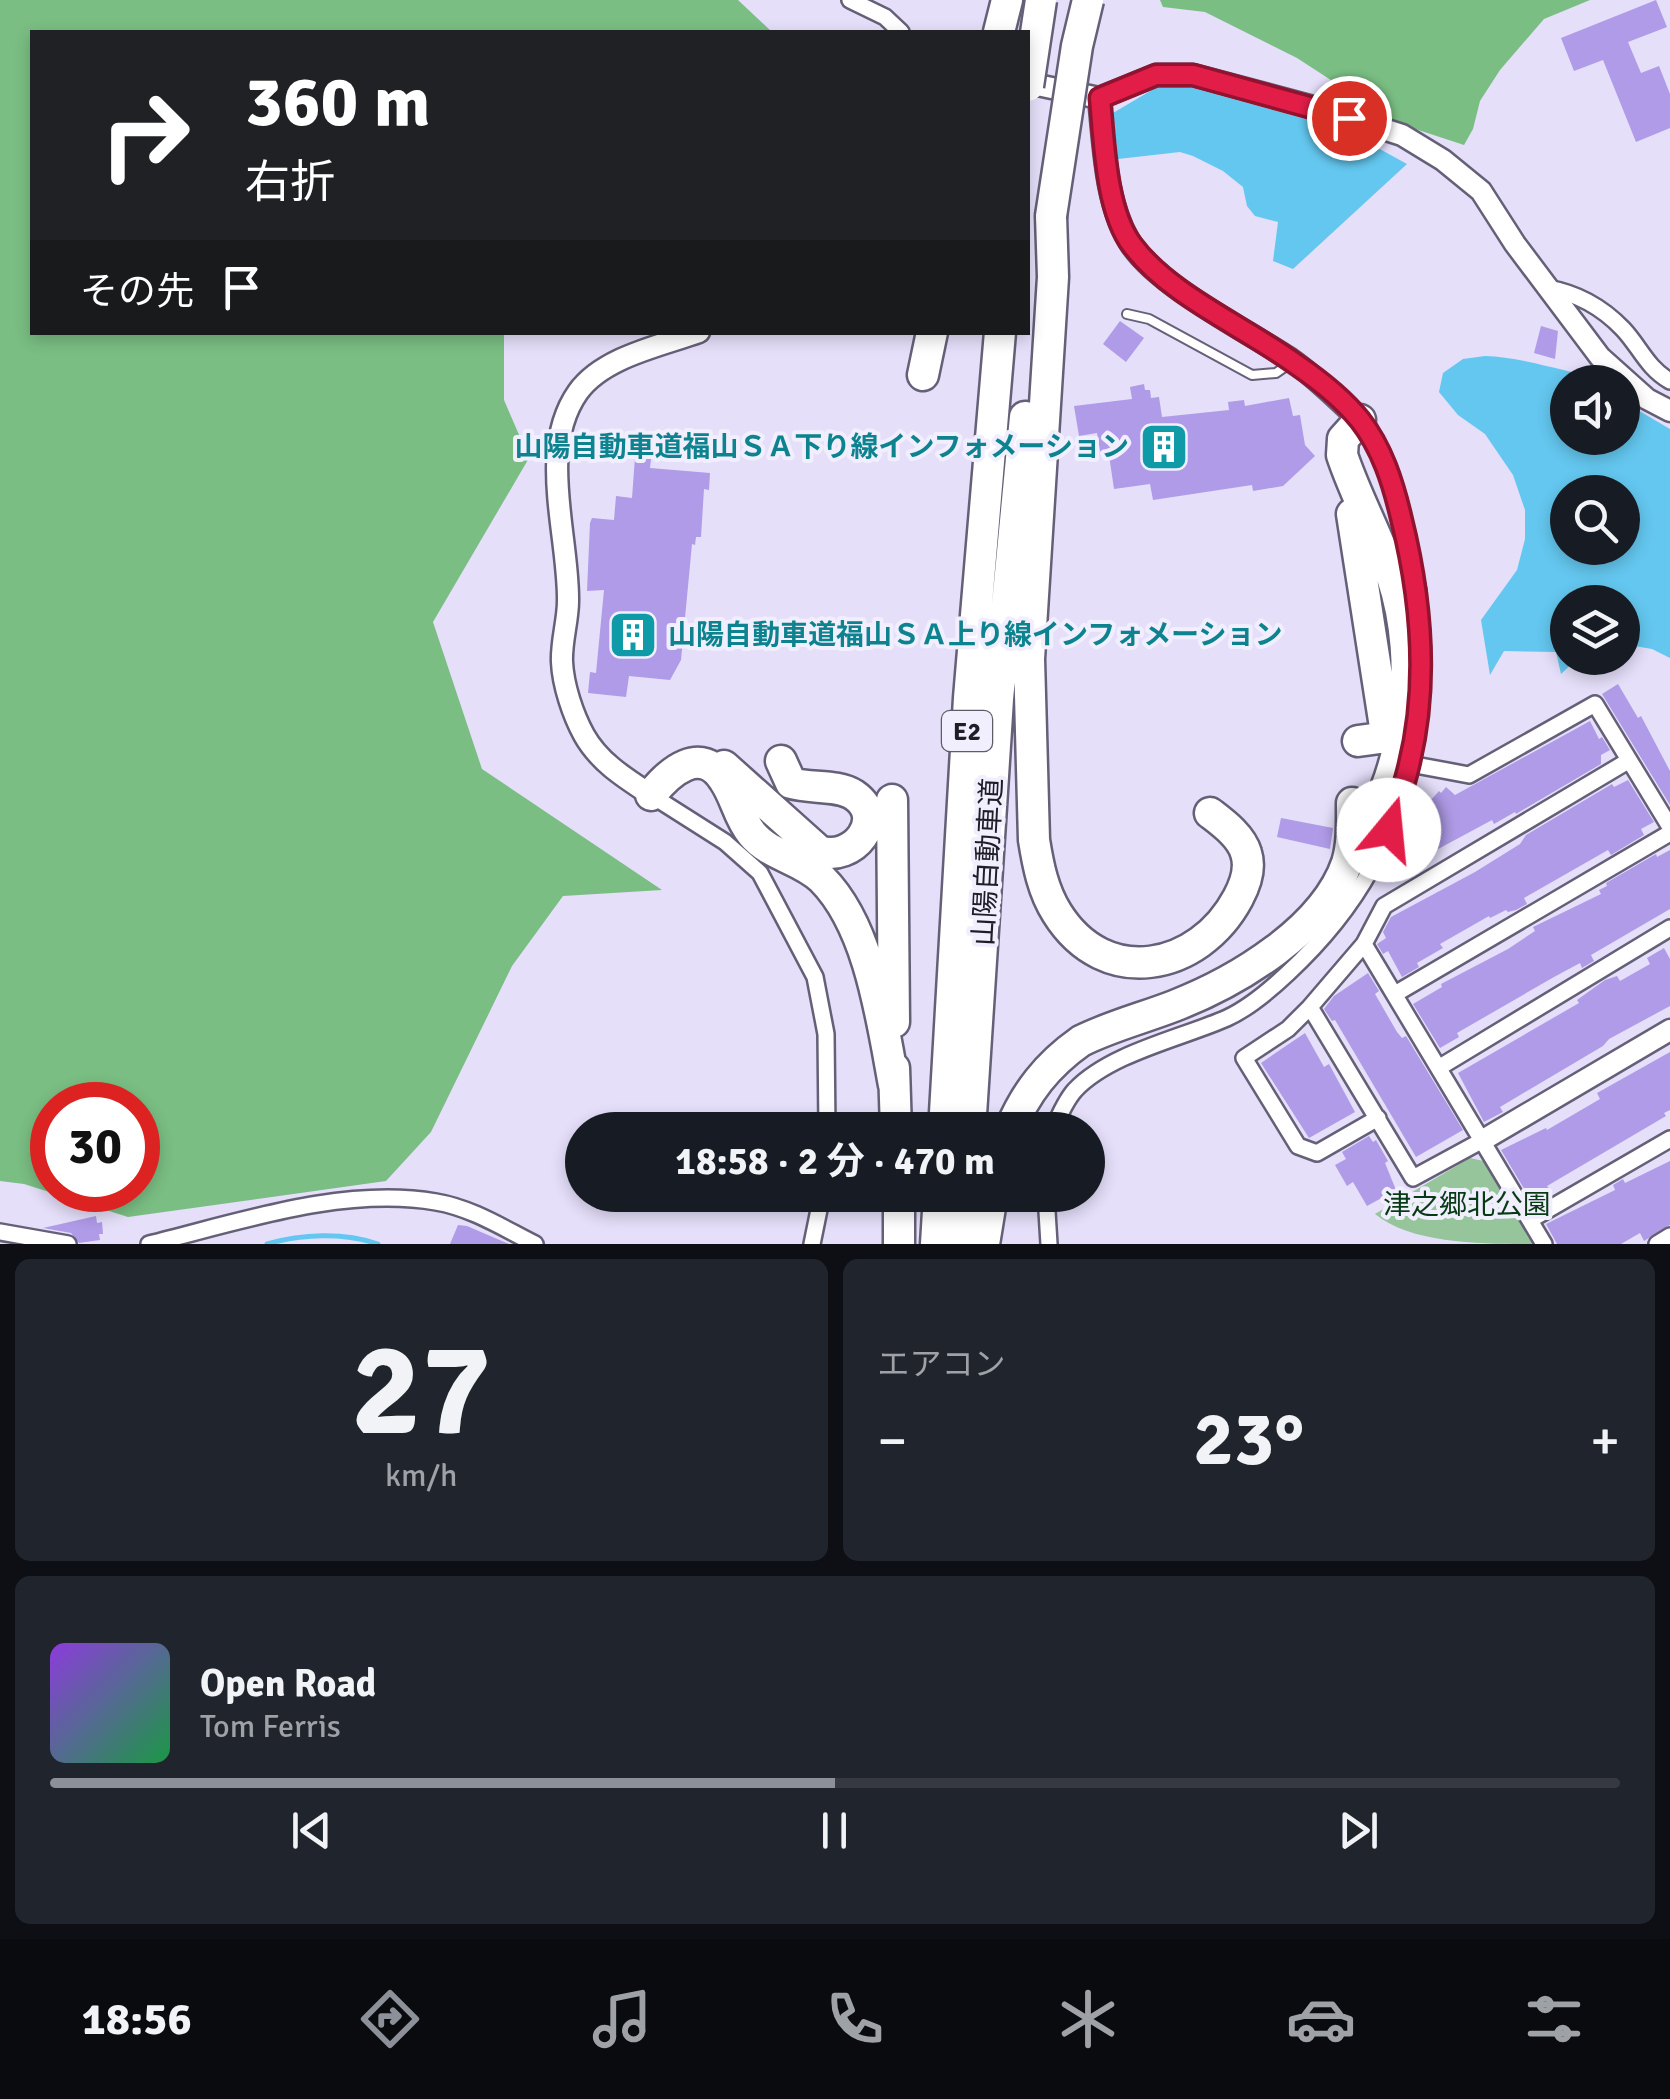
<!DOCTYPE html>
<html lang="ja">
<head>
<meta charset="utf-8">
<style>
	:root { --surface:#171b24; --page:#20242c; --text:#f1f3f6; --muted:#9ea1a6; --line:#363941; --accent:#8c9099 }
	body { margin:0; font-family:Signika,"Noto Sans JP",sans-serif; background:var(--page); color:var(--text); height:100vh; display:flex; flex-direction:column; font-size:38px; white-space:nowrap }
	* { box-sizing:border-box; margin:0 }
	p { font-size:32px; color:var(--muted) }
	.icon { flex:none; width:55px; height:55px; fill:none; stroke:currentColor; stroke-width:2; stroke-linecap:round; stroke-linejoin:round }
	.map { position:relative; height:1244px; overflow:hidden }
	.details { display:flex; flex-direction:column; gap:15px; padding:15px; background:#0d0f14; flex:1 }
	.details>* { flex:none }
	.hud { position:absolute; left:30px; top:30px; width:1000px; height:305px; border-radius:0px; box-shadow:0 5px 15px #0003; background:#202124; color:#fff; overflow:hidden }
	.tools { position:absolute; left:1550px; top:365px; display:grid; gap:20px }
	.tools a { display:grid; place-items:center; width:90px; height:90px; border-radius:50%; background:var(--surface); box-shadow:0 5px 15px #0003; font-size:50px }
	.speed { position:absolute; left:30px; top:1082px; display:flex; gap:20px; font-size:50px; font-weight:700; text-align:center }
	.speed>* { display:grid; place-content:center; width:130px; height:130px; border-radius:50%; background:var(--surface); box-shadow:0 5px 15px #0003; line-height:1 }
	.speed .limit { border:15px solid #d22; background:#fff; color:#111 }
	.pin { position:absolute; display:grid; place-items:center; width:85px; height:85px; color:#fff; margin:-42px; border:5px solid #fff; border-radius:50%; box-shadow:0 2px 10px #0007 }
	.me { position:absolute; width:110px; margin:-55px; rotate:17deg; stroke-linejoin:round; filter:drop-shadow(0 0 8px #0008) }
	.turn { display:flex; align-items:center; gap:35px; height:210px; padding:0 50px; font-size:45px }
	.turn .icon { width:130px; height:130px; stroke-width:2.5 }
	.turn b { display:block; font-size:70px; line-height:85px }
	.then { display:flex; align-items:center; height:95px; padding:0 50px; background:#0003; gap:20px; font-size:38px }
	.big { font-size:75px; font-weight:700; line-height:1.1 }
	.details .card { flex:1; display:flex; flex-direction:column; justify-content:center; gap:15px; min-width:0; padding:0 35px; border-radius:15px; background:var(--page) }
	.details .dial { align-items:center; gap:0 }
	.dial b { font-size:130px; line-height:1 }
	.song { display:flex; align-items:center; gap:30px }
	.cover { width:120px; height:120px; border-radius:15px; background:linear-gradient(135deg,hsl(270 70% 55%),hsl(140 70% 35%)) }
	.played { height:10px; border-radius:5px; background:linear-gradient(90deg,var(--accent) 50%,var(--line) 50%) }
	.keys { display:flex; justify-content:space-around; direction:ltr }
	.heat { display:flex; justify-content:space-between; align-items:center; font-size:55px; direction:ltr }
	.details .tiles { flex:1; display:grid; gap:15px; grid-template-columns:1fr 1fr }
	.card:last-child { grid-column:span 2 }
	.trip { position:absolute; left:565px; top:1112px; width:540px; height:100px; border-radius:50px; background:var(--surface); box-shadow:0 5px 15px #0003; font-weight:700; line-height:100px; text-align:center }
	.dock { display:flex; height:160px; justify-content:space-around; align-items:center; background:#090b0e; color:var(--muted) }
	.dock .icon { width:70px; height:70px }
	.dock .selected { color:var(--accent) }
	.dock b { font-size:45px; color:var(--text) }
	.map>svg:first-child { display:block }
</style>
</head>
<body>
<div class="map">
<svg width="1670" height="1244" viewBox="0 0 1670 1244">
	<rect width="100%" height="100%" fill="#e5dffa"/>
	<!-- green -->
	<path fill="#96c49b" d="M 1470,1158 L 1488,1162 L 1533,1244 C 1481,1244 1412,1244 1375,1214 Z"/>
	<!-- forest -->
	<path fill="#7abe83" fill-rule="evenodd" d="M 0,0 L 738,0 L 772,32 L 32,32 L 32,332 L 504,333 L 504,400 L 529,458 L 433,622 L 482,769 L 662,890 L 563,896 L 512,966 L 431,1132 L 386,1181 L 128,1217 L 24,1184 L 0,1181 ZM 52,1105 L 138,1105 L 138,1190 L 52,1190 Z
		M 1160,0 L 1590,0 L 1544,19 L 1500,70 L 1480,101 L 1473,129 L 1464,145 L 1397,123 L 1297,58 L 1205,12 L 1163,7 Z"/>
	<!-- water -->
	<path fill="#64c7ef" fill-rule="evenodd" d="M 1179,84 L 1345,130 L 1407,164 L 1293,269 L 1273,261 L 1278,222 L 1255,216 L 1247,206 L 1243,187 L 1223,171 L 1193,156 L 1180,152 L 1118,159 L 1113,113 L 1157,87 Z
		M 1485,356 C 1521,357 1566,372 1604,379 L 1609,382 L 1568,382 L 1568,438 L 1622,438 L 1623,395 L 1636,409 L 1670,429 L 1670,658 L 1652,649 L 1623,644 L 1622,602 L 1568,602 L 1568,658 L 1578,658 L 1561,674 L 1556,652 L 1504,651 L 1490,675 L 1481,620 L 1517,570 L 1525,539 L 1525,510 L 1513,475 L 1485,434 L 1458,415 L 1439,392 L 1443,373 L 1463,359 ZM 1568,492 L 1622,492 L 1622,548 L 1568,548 Z"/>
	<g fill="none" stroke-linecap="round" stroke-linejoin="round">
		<!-- stream -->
		<path stroke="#64c7ef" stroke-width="5" d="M 267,1244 C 302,1234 343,1232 378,1244"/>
	</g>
	<!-- building -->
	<path fill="#af9be7" d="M 1656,0 L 1667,27 L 1628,42 L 1641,73 L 1659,66 L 1670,94 L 1670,128 L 1636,142 L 1603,60 L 1574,71 L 1561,38 Z
		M 1120,321 L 1144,338 L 1126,362 L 1103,344 Z
		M 1541,326 L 1558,331 L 1555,359 L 1534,353 Z
		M 1144,384 L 1145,390 L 1150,390 L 1151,398 L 1159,397 L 1162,417 L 1229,410 L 1228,402 L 1244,400 L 1245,406 L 1289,398 L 1293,416 L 1300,415 L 1305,445 L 1315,456 L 1283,486 L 1253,491 L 1252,485 L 1153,500 L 1150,484 L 1114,489 L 1109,455 L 1101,456 L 1097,433 L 1079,436 L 1074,406 L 1132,399 L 1130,387 Z
		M 635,457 L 651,459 L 650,468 L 710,473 L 709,490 L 704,489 L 701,537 L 696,537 L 695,545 L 692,544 L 681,660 L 670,680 L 629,676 L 626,697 L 588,693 L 590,672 L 596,673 L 604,590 L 587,591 L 590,523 L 592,518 L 614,520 L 616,496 L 632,498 Z
		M 1618,684 L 1638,718 L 1641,716 L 1670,771 L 1670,805 L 1602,694 Z
		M 1590,721 L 1599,739 L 1602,737 L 1610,750 L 1601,755 L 1601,764 L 1516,814 L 1515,812 L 1494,824 L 1492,820 L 1427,855 L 1428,862 L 1412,871 L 1404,856 L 1407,854 L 1405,850 L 1409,848 L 1407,845 L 1441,826 L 1422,810 L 1439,791 L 1441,793 L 1446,787 L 1455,795 Z
		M 1628,780 L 1654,822 L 1641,829 L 1644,835 L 1611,855 L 1608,850 L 1524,898 L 1527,904 L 1516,910 L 1508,912 L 1506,910 L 1490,918 L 1489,916 L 1440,944 L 1443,948 L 1417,963 L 1419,967 L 1402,977 L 1388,951 L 1383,954 L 1377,944 L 1386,938 L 1383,932 L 1391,917 L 1475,872 L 1520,844 L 1526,835 L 1612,784 L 1614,787 Z
		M 1281,818 L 1333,828 L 1330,849 L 1277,837 Z
		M 1670,850 L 1670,909 L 1591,955 L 1594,961 L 1582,968 L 1580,963 L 1554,977 L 1457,1033 L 1459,1037 L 1440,1048 L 1413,1004 L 1442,987 L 1441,984 L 1508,949 L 1535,931 L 1533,927 L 1601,894 L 1599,890 L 1607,886 L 1606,883 L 1656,854 L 1657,857 Z
		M 1664,948 L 1670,959 L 1670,1006 L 1609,1039 L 1603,1046 L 1500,1107 L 1503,1112 L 1484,1122 L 1458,1073 L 1579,1003 L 1577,1000 L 1605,980 L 1617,976 L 1620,981 L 1650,964 L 1647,958 Z
		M 1368,973 L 1379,991 L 1375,994 L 1397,1032 L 1402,1038 L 1406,1036 L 1463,1130 L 1416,1157 L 1335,1020 L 1332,1021 L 1324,1009 L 1334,996 Z
		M 1305,1033 L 1324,1067 L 1329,1064 L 1355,1112 L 1309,1138 L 1261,1063 Z
		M 1670,1052 L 1670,1110 L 1664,1113 L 1666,1116 L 1547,1186 L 1551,1191 L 1532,1202 L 1501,1150 L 1546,1128 L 1547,1130 L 1600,1099 L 1597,1093 Z
		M 1369,1136 L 1373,1142 L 1376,1140 L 1388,1161 L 1385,1163 L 1396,1190 L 1367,1206 L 1353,1182 L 1347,1186 L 1335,1165 L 1346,1159 L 1342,1152 Z
		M 1670,1161 L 1670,1225 L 1644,1241 L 1640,1233 L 1621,1244 L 1557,1244 L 1546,1224 L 1615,1190 L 1613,1185 L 1623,1179 L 1625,1183 Z
		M 96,1216 L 97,1223 L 102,1222 L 103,1234 L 99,1234 L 100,1240 L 79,1243 L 71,1233 L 43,1228 Z
		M 458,1225 L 467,1226 L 509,1244 L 450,1244 Z"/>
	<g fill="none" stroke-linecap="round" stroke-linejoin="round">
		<!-- service casing -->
		<g stroke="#656077" stroke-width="12">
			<path id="service" d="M 1127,314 L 1149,319 L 1252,375 L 1276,373 L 1289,364"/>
		</g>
		<!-- minor casing -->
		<g stroke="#656077" stroke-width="20">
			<path id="minor" d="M 850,0 L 885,17 L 901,32
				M 1547,288 C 1576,293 1602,307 1623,329 C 1640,347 1647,368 1670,381
				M 1360,420 L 1391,476 L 1418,591 L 1420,655
				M 1410,764 L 1469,775 L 1595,704 L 1670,827
				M 651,795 L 725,842 L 760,873 L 815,977 L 826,1034 L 827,1130
				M 1364,944 L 1310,1007 L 1413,1178 L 1483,1140
				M 1395,994 L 1670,833
				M 1310,1007 L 1288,1029 L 1244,1058 L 1298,1146 L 1317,1153 L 1378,1118
				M 1440,1067 L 1670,928
				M 1053,1130 C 1058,1118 1066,1100 1075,1090 C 1110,1053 1182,1038 1227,1018 C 1249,1008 1271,989 1288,973 C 1357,909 1399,836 1413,742
				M 1046,1195 L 1049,1244
				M 1530,1220 L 1670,1139
				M 0,1232 L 68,1244
				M 149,1244 C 239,1222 343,1186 436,1202 C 472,1208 503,1228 535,1244
				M 812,1244 L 822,1195
				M 1544,1244 L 1364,944 L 1384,906 L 1628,761
				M 1657,1244 L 1670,1236"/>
		</g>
		<!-- tertiary casing -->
		<g stroke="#656077" stroke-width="25">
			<path id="tertiary" d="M 1028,83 L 1099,98 L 1156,75 L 1193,75 L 1321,109 L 1402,135 L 1443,160 L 1481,191 L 1515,244 L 1600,357 L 1647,399 L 1670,411
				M 1099,98 C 1104,144 1105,201 1129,241 C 1155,285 1246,330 1290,359 C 1316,377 1337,399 1360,420
				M 651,795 C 625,778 599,762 584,735 C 573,715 563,685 562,662 C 561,642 568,621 568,601 C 569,536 537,450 578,392 C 603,357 660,346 699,332
				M 1483,1140 L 1670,1030"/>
		</g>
		<!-- motorway casing -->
		<g stroke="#656077" stroke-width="35">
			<path id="motorway" d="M 999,32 L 1007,0
				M 1051,216 L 1053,277 L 1029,659 L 1034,840 C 1038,865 1043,891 1057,913 C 1105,990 1199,971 1238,898 C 1245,885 1251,868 1246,853 C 1241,836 1223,823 1210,813
				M 923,375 L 932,332
				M 1352,514 L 1385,727 L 1380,738 L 1358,741
				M 724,766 L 819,851 C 852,863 889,819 854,795 C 837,784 811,789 791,783 L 781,761
				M 651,795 C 669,772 701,744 724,780 C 736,797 738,817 752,834 C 770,856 802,859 822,879 C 870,927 882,1021 894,1085
				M 892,800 L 894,1022
				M 1350,852 C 1407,780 1421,664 1392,577 C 1378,536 1356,497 1342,455 L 1343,439 L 1360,420
				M 894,1068 L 896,1130
				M 944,1130 L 969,698 L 1000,332
				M 970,1130 L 998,699 L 1025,417
				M 1010,1130 C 1026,1092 1047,1065 1081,1041 C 1111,1026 1143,1018 1174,1006 C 1236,982 1324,930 1347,863 C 1353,844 1352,823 1352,803
				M 899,1244 L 899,1195
				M 936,1244 L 939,1195
				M 963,1244 L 967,1195
				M 984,1244 L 992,1195"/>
		</g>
		<!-- service -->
		<use href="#service" stroke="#fff" stroke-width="8"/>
		<!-- minor -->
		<use href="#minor" stroke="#fff" stroke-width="15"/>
		<!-- tertiary -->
		<use href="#tertiary" stroke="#fff" stroke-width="20"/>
		<!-- motorway -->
		<use href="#motorway" stroke="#fff" stroke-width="30"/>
		<!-- motorway-bridge casing -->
		<g stroke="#656077" stroke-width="35" stroke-linecap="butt">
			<path id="motorway-bridge" d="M 1028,86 L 1041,0
				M 1051,216 L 1077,46 L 1088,0"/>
		</g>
		<!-- motorway-bridge -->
		<use href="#motorway-bridge" stroke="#fff" stroke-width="30"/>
	</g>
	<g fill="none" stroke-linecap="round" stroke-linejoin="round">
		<!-- route casing -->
		<g stroke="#92132f" stroke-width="25">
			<path id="route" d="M 1349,118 L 1193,75 L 1156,75 L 1100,98 C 1104,141 1106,211 1132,245 C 1170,296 1246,327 1297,365 C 1319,380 1343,399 1360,420 C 1382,448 1393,483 1401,517 C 1421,597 1429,684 1409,765 C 1404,787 1396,809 1389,830"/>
		</g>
		<!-- route -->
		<use href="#route" stroke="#e11d48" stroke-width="18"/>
	</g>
	<!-- icons -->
	<defs>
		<g id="building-square" transform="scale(2.5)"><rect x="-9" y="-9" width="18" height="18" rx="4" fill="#0f9aa8" stroke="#f1eefe"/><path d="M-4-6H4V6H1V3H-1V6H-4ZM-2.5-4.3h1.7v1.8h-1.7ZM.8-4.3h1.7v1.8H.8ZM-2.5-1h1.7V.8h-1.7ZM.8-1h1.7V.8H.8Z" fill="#fff"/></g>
	</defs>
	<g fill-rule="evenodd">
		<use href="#building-square" x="1164" y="447"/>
		<use href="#building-square" x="633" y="635"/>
	</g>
	<g text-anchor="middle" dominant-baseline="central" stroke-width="8" stroke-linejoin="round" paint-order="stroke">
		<!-- shield labels -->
		<rect fill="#f1eefe" stroke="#5e5c67" stroke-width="2.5" x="942" y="711" width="50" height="40" rx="8"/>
		<g font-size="25" font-weight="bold" fill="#1f1d26">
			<text x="967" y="731">E2</text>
		</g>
		<!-- culture labels -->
		<g font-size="28" font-weight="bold" fill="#0d838f" stroke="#f1eefe" text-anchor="end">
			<text x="1129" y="447">山陽自動車道福山ＳＡ下り線インフォメーション</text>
			<text x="668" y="635" text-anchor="start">山陽自動車道福山ＳＡ上り線インフォメーション</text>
		</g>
		<!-- street labels -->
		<g font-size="28" fill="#1f1d26" stroke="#f1eefe">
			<text transform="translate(988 862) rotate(-87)">山陽自動車道</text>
		</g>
		<!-- park labels -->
		<g font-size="28" fill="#083b15" stroke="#f1eefe">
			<text x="1467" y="1205">津之郷北公園</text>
		</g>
	</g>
</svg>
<div class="tools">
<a><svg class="icon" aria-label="sound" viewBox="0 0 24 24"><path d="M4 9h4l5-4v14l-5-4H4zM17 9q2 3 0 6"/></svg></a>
<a><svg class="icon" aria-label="search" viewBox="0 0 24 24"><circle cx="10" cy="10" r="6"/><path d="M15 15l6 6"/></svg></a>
<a><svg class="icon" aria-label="layers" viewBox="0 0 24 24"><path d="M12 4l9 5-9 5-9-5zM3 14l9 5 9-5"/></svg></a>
</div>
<div class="speed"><div class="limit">30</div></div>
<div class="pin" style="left:1349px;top:118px;background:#d93025"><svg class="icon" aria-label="arrive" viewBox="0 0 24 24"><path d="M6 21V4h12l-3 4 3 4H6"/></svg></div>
<svg class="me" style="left:1389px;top:830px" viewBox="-20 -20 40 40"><circle r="19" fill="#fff"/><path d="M0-13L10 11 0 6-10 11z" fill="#e11d48"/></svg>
<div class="trip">18:58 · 2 分 · 470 m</div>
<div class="hud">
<div class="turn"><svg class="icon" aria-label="right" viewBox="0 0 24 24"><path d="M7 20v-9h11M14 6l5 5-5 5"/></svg><div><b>360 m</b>右折</div></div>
<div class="then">その先<svg class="icon" aria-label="arrive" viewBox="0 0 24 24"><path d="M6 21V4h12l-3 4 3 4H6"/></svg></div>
</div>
</div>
<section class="details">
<div class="tiles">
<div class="card dial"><b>27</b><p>km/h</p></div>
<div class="card"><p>エアコン</p>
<div class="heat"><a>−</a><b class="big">23°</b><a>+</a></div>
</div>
<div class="card">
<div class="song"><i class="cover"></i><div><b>Open Road</b><p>Tom Ferris</p></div></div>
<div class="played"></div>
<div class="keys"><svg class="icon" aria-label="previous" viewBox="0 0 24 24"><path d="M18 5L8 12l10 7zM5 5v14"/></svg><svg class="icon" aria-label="pause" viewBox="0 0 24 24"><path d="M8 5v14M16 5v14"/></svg><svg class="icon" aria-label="next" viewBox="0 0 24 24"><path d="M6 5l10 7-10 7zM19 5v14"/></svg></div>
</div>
</div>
</section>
<nav class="dock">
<b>18:56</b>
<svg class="icon selected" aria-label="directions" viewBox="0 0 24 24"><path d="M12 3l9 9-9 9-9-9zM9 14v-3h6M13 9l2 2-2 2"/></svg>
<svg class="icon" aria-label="music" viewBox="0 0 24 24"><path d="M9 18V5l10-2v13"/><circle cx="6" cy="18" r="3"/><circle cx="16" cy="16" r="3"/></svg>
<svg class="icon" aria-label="phone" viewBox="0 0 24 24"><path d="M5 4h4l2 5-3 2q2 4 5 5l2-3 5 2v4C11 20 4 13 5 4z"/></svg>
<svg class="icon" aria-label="climate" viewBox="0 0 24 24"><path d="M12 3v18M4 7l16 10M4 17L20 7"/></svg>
<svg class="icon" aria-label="car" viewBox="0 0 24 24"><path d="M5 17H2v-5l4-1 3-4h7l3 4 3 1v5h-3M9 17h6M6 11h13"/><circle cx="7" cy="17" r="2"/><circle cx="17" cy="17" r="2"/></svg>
<svg class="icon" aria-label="filters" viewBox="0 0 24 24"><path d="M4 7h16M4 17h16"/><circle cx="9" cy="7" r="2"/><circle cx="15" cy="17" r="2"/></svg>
</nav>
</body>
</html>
